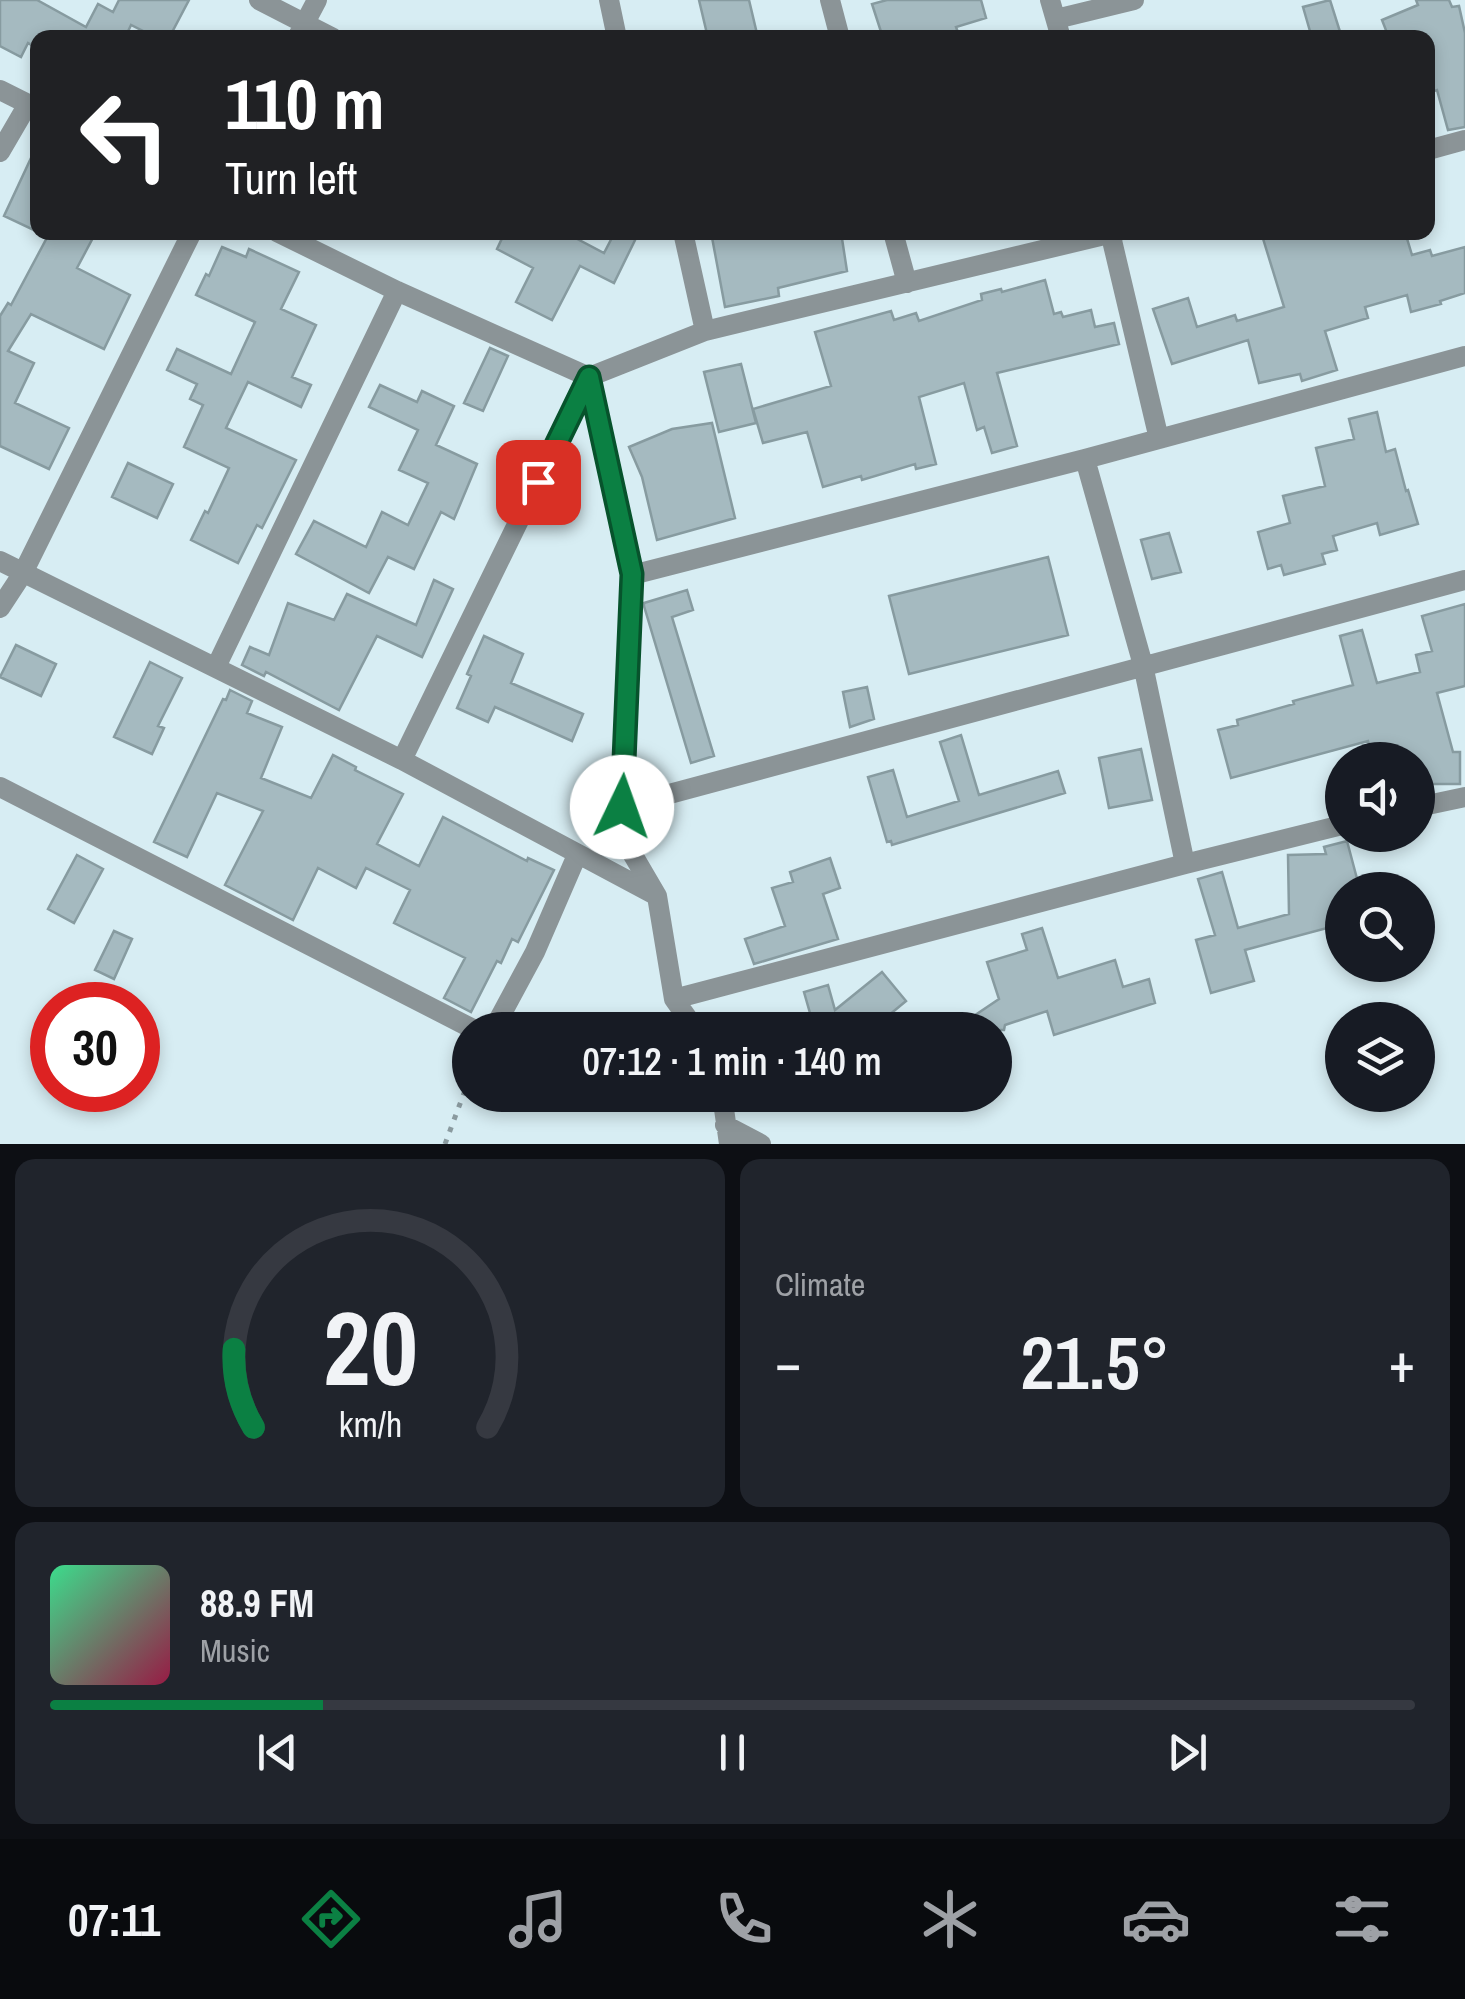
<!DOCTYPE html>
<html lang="en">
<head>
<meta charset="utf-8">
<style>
	:root { --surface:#171b24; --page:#20242c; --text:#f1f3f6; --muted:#9ea1a6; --line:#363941; --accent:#0b8043 }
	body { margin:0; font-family:"Archivo Narrow",sans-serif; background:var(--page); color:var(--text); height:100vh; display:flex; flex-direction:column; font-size:38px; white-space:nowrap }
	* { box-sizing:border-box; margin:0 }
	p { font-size:32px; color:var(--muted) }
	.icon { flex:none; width:55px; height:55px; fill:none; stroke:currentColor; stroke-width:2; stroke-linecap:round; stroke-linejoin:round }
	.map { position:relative; height:1144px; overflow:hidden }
	.sheet { display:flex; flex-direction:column; gap:15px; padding:15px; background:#0d0f14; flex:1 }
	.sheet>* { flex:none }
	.guide { position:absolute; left:30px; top:30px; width:1405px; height:210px; border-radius:20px; box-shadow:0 5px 15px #0003; background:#202124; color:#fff; overflow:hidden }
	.tools { position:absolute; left:1325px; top:742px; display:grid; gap:20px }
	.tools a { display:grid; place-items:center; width:110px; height:110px; border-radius:50%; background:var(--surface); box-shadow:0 5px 15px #0003; font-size:50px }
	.speed { position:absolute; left:30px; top:982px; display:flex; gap:20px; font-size:50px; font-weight:700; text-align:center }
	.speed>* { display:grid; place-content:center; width:130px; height:130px; border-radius:50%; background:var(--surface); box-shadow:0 5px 15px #0003; line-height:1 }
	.speed .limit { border:15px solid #d22; background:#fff; color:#111 }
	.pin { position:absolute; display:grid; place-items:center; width:85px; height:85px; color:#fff; margin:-42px; border-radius:20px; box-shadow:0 5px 15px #0006 }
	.me { position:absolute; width:110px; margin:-55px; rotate:3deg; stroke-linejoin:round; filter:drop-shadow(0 0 8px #0008) }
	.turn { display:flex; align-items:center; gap:35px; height:210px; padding:0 30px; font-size:45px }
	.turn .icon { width:130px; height:130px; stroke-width:2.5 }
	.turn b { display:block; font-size:70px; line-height:85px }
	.big { font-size:75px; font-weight:600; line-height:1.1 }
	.sheet .tile { flex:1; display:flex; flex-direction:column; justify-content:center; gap:15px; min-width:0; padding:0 35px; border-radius:20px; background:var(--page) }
	.sheet .dial { align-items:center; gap:0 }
	.dial svg { height:260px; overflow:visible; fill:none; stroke:var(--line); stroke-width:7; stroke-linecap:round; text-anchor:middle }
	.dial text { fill:var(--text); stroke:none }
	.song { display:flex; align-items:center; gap:30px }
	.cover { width:120px; height:120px; border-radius:15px; background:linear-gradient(135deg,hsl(150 70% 55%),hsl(340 70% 35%)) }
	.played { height:10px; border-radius:5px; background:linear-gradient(90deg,var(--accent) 20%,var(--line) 20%) }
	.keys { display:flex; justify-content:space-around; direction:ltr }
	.heat { display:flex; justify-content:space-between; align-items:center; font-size:55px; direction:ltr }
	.sheet .tiles { flex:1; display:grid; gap:15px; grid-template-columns:1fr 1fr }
	.tile:last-child { grid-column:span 2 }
	.trip { position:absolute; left:452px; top:1012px; width:560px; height:100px; border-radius:50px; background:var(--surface); box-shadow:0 5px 15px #0003; font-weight:600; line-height:100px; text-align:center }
	.tabs { display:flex; height:160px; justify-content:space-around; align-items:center; background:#090b0e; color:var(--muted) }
	.tabs .icon { width:70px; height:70px }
	.tabs .on { color:var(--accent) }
	.tabs b { font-size:45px; color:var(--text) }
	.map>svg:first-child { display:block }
</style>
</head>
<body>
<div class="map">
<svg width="1465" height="1144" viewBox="0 0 1465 1144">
	<rect width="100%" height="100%" fill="#d7edf3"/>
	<!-- building -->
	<path fill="#a5bac0" stroke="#879ba0" stroke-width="2.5" d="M 0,0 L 37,0 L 86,27 L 98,4 L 113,12 L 119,0 L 189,0 L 169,38 L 157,38 L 131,25 L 125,38 L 38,38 L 38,49 L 28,43 L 21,57 L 0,46 Z
		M 699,0 L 749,0 L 758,38 L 708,38 Z
		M 887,0 L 981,0 L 986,18 L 956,27 L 960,38 L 883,38 L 872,4 Z
		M 1330,0 L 1342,38 L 1312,38 L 1303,7 Z
		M 1416,0 L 1449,0 L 1452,7 L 1459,6 L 1465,33 L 1465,127 L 1448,130 L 1437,90 L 1428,93 L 1428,38 L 1389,38 L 1382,20 L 1418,5 Z
		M 38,143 L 38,232 L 4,216 Z
		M 50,232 L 96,232 L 77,268 L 130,295 L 104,349 L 31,314 L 8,351 L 34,363 L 15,403 L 69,428 L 49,469 L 0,446 L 0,316 L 8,303 L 11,305 Z
		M 505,232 L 564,232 L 604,253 L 615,232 L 639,232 L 614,283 L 580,266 L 552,320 L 516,302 L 533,268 L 497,249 Z
		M 711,232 L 841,232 L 847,271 L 778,288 L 779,296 L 725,307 Z
		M 1261,232 L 1405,232 L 1412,255 L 1430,250 L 1432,256 L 1465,247 L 1465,293 L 1440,301 L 1441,304 L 1411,312 L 1407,295 L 1365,307 L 1368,318 L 1325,331 L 1337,370 L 1302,381 L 1300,374 L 1259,383 L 1248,340 L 1172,364 L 1153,309 L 1188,298 L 1197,327 L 1235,315 L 1237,321 L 1284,307 Z
		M 222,247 L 246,257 L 249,249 L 299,272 L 281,309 L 316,325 L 292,377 L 311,385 L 301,407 L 248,382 L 226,428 L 296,460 L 262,528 L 257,525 L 238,563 L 191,540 L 205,511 L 208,513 L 229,468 L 184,447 L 203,405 L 190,399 L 197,384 L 167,370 L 177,349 L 231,374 L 255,322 L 196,295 L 206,274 L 209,276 Z
		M 1045,280 L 1054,314 L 1061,312 L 1063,317 L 1091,310 L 1095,327 L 1114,323 L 1119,344 L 997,373 L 1017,446 L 992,453 L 984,427 L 977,430 L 964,383 L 919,397 L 936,464 L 916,469 L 915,464 L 862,480 L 861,476 L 823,487 L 807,432 L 763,443 L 753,409 L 831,386 L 815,332 L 891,311 L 894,320 L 916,313 L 919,321 L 982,300 L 981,294 L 1001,289 L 1002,292 Z
		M 490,348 L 508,356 L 483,411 L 464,403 Z
		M 741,364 L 756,423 L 719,432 L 704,372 Z
		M 380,385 L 417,402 L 422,391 L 454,406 L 436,445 L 477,464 L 454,519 L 441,512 L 414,569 L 388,557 L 369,593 L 296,554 L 314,521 L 366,547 L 382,512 L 408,525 L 428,483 L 399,470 L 418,430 L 369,407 Z
		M 1377,412 L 1386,452 L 1395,449 L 1406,491 L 1408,490 L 1418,524 L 1380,535 L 1377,523 L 1333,536 L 1337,550 L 1322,554 L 1325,564 L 1284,575 L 1281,565 L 1268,569 L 1258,532 L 1290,523 L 1283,496 L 1325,486 L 1316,448 L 1354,439 L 1349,419 Z
		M 712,423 L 735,518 L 657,540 L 642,477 L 629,447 L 672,429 Z
		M 128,463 L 173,484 L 157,518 L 112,497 Z
		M 1169,533 L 1181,572 L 1152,579 L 1141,540 Z
		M 1048,557 L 1068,635 L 909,674 L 889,596 Z
		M 434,580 L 453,589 L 422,657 L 377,636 L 339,710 L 266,672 L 264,676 L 242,665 L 250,647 L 269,655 L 288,603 L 334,620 L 347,594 L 416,625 Z
		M 687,590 L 693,610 L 672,617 L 714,756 L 691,763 L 644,606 L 644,603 Z
		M 1465,604 L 1465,686 L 1437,693 L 1453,752 L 1460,752 L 1460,784 L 1433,784 L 1418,789 L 1418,760 L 1373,760 L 1368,741 L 1231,778 L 1218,730 L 1238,725 L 1237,720 L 1294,704 L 1293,701 L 1353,685 L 1340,636 L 1362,630 L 1377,683 L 1420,672 L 1416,655 L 1432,651 L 1422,616 Z
		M 484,636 L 523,654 L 511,683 L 583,714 L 572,741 L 495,707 L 488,722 L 457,708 L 471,676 L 467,674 Z
		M 16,645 L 56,664 L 41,696 L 0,677 Z
		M 150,662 L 182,678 L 158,726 L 164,728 L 152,754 L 114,737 Z
		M 867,687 L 874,719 L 850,727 L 843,692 Z
		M 230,690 L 252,701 L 247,713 L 282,727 L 261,778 L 311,798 L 333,755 L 356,767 L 355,770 L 403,794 L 377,844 L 419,866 L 443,817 L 527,861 L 528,858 L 554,870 L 518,942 L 512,939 L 501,963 L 497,961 L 471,1012 L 444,998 L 465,958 L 394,923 L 410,890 L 366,868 L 356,888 L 318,868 L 293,920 L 225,885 L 263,811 L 217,793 L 187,857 L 154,842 L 223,699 L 226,700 Z
		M 961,735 L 979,795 L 1058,771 L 1065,793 L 892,845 L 891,841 L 887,842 L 868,777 L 893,770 L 907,817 L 959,801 L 940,742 Z
		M 1141,749 L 1152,800 L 1109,808 L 1099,758 Z
		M 1347,841 L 1360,890 L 1342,890 L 1342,924 L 1245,950 L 1254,981 L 1211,993 L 1196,940 L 1215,935 L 1198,879 L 1222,872 L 1238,928 L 1289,914 L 1288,855 L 1326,854 L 1324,847 Z
		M 77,855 L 103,869 L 74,923 L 48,909 Z
		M 830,858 L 840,888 L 823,894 L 838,939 L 754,964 L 745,939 L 785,926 L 772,888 L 793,882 L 790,872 Z
		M 1042,928 L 1058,978 L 1115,960 L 1123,987 L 1149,979 L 1155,1003 L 1054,1035 L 1047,1011 L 1005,1025 L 1004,1030 L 953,1030 L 999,999 L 987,962 L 1027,950 L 1022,934 Z
		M 114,931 L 132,939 L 114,979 L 95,970 Z
		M 882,972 L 906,1001 L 871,1030 L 810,1030 L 814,1027 L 804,992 L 828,985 L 835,1010 Z"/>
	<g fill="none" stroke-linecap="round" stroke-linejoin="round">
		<!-- path -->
		<path stroke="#8a9a9f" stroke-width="5" stroke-dasharray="5 8" stroke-linecap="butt" d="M 445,1144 L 470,1077"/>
		<!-- street -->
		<path stroke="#8b9497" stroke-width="20" d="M 259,0 L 333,38
			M 609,0 L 617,38
			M 830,0 L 840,38
			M 1050,0 L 1061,38
			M 1056,19 L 1134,0
			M 297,38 L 317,0
			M 0,90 L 38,109
			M 1428,150 L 1465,140
			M 0,152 L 28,104
			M 277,232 L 397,291 L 589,377 L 705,331
			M 683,232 L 705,331 L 1117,232
			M 893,232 L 907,283
			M 1110,232 L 1159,439
			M 589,377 L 632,575 L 1085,459 L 1465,356
			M 1085,459 L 1143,665 L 1185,864
			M 0,561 L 402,760 L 657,896
			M 632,575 L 621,807 L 626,843 L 657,896 L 674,999 L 696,1030
			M 0,608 L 23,573 L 192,232
			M 216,667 L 397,291
			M 402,760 L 589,377
			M 0,787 L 475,1030
			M 621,807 L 1465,580
			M 1418,807 L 1465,797
			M 674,999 L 1185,864 L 1342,825
			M 493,1030 L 535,952 L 577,855
			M 722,1095 L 729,1144
			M 725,1125 L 761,1144"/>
	</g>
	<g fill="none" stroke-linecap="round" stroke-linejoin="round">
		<!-- route casing -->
		<g stroke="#07532c" stroke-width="25">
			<path id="route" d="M 538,482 L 589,377 L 632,574 L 622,807"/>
		</g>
		<!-- route -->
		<use href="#route" stroke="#0b8043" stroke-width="18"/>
	</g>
</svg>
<div class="tools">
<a><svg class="icon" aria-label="sound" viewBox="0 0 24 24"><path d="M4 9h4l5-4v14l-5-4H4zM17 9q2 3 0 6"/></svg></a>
<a><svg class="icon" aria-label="search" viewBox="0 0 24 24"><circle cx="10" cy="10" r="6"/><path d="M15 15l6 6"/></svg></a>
<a><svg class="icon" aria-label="layers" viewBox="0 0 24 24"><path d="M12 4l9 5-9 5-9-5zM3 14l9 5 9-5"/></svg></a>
</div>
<div class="speed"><div class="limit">30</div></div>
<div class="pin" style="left:538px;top:482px;background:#d93025"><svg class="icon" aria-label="arrive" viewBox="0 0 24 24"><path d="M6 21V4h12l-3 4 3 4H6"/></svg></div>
<svg class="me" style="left:622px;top:807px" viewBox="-20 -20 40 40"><circle r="19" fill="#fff"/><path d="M0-13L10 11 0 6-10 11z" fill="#0b8043"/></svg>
<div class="trip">07:12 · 1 min · 140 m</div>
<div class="guide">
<div class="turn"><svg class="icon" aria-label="left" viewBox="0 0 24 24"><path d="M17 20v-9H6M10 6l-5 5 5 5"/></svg><div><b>110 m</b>Turn left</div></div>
</div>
</div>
<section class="sheet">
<div class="tiles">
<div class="tile dial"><svg viewBox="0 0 100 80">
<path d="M14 69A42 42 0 1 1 86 69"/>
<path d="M14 69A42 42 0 0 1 8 45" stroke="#0b8043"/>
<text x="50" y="56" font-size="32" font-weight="700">20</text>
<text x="50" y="72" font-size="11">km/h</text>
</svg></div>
<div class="tile"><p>Climate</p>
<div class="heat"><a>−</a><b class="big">21.5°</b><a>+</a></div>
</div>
<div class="tile">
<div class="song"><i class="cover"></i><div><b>88.9 FM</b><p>Music</p></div></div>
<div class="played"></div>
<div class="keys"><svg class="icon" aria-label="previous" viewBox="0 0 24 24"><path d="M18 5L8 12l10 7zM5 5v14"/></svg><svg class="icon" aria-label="pause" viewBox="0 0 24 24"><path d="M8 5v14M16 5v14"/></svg><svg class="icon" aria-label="next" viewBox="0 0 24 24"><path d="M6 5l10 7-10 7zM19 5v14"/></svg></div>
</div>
</div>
</section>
<nav class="tabs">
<b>07:11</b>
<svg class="icon on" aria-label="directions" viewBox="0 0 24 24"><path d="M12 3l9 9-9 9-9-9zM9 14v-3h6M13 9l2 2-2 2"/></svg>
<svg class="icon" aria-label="music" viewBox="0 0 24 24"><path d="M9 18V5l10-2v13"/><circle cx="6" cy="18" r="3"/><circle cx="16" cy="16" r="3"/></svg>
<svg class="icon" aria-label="phone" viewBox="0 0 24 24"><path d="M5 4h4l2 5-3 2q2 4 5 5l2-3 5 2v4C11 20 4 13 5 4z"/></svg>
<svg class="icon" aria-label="climate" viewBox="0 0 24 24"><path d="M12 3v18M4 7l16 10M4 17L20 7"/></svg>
<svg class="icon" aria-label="car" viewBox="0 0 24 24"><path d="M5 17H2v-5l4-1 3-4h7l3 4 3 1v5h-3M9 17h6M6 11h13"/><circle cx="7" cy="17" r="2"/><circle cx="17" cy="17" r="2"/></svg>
<svg class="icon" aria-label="filters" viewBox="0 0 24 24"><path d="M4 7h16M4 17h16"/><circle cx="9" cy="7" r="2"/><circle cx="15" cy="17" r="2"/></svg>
</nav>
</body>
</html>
